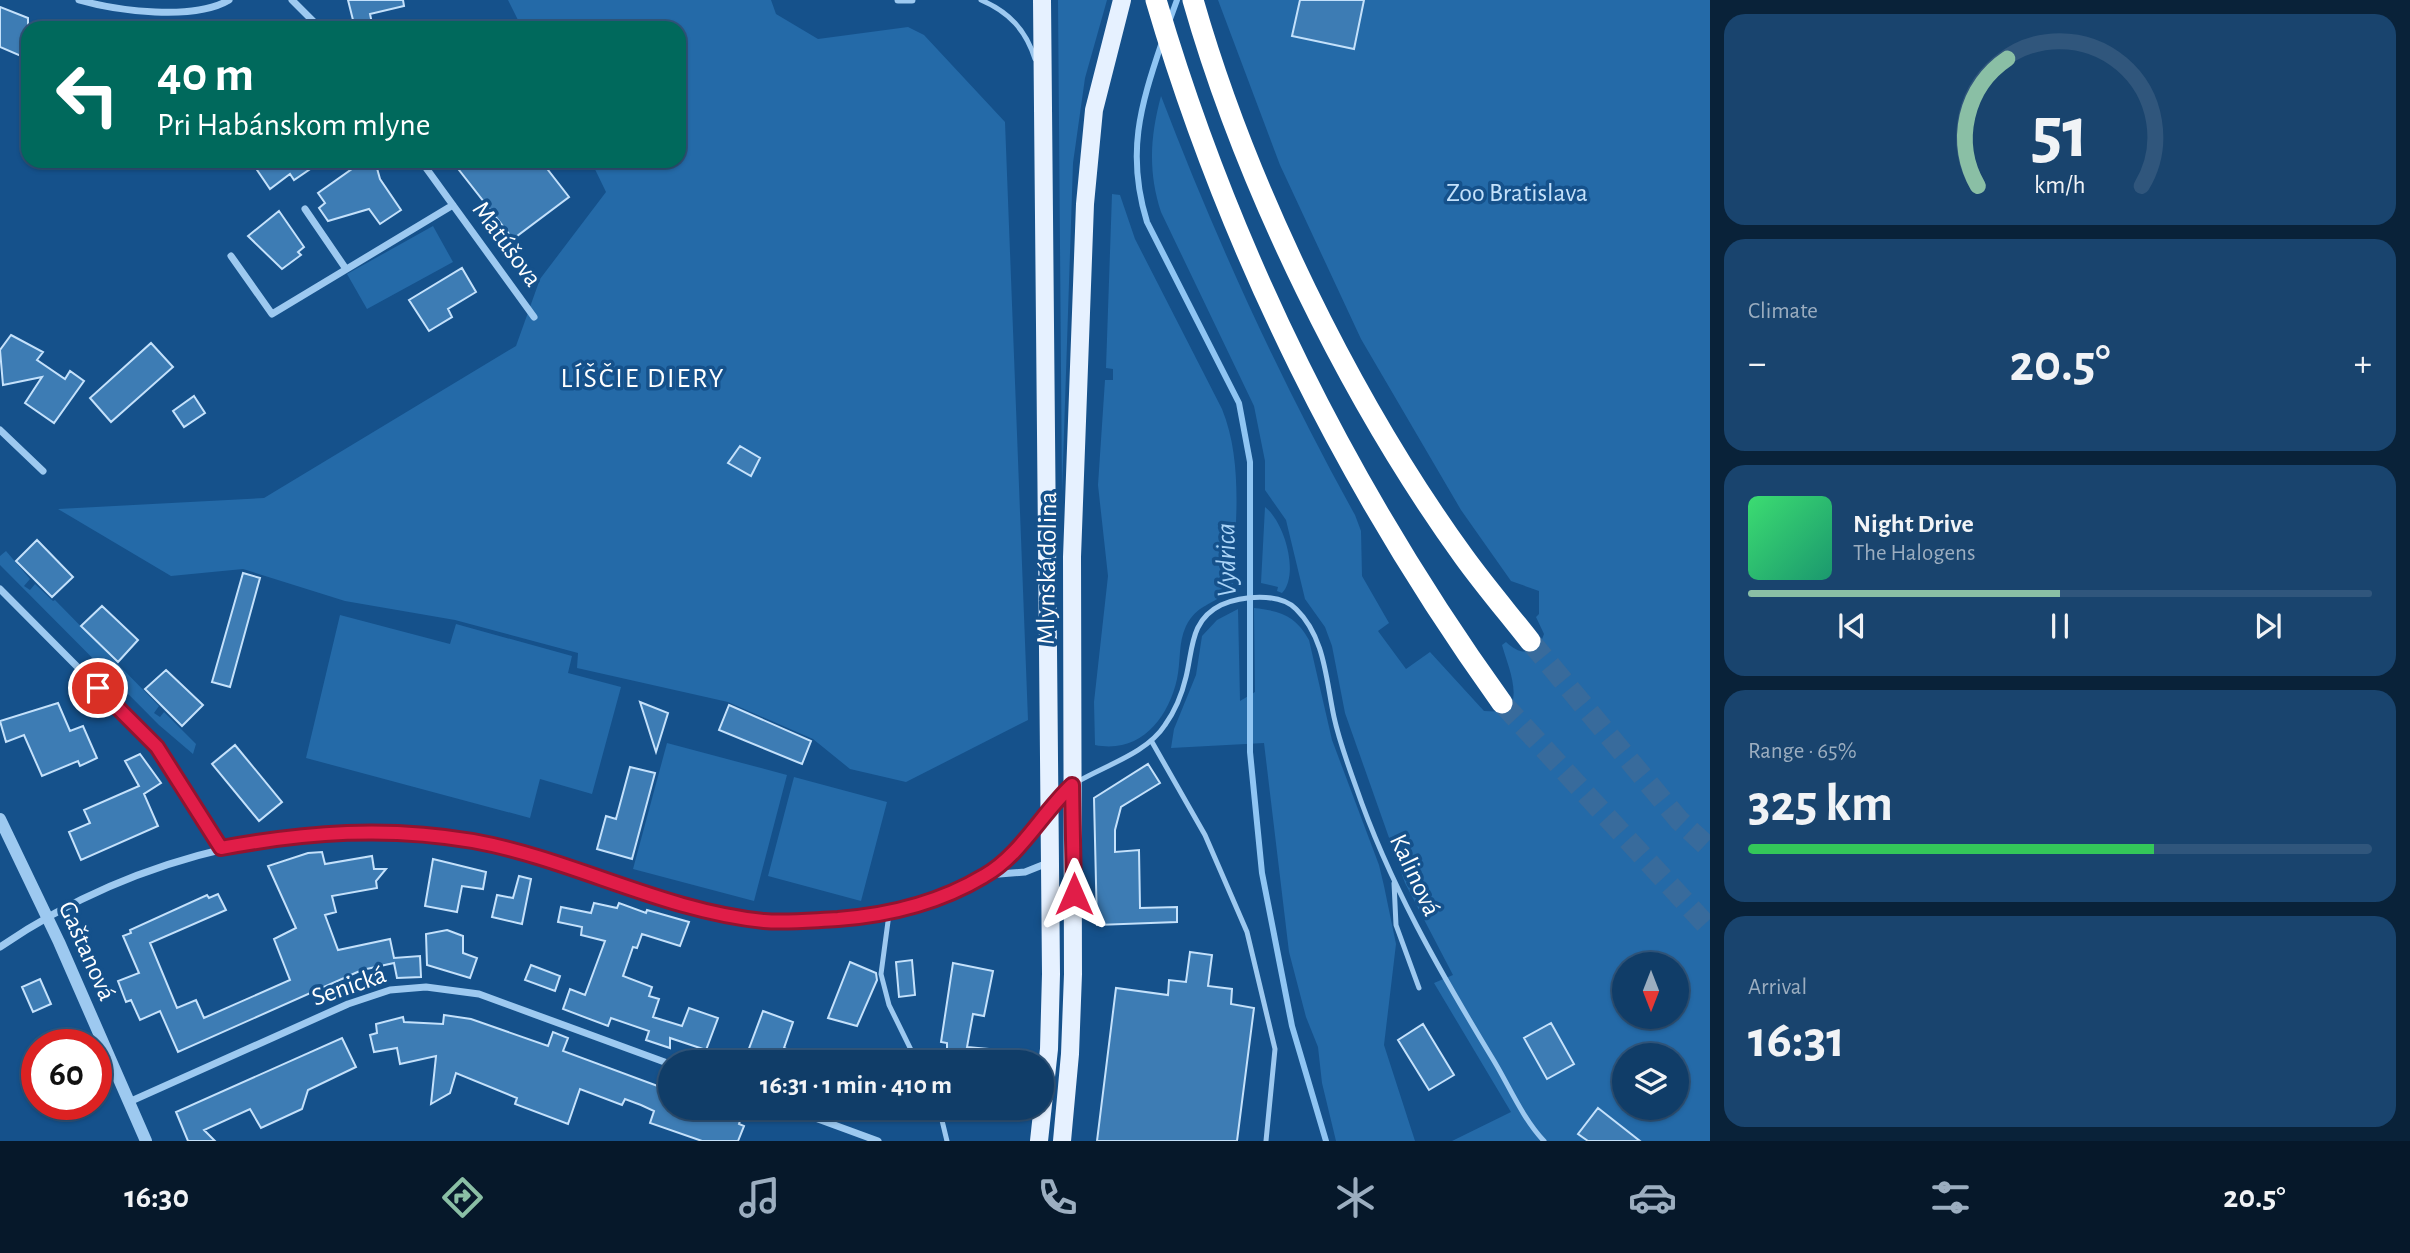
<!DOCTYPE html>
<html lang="en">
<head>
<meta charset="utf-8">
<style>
	:root { --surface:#103d68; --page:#19446e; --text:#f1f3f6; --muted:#9caec0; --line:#30567c; --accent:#8abfa5 }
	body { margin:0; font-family:"Alegreya Sans",sans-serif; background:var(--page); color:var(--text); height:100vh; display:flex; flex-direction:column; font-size:26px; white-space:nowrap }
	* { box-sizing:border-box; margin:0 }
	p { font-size:23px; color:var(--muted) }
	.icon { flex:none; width:38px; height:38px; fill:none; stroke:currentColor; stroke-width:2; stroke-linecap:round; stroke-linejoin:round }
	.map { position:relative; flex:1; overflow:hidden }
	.sheet { display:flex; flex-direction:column; gap:14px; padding:14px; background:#092239; width:700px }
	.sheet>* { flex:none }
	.banner { position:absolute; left:21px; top:21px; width:665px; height:147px; border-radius:21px; box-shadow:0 2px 5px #0004,0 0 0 2px var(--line); background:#00695c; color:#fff; overflow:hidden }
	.needle { width:46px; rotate:180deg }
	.controls { position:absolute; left:1612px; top:952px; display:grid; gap:14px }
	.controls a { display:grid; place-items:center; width:77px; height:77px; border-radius:50%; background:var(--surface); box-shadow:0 2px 5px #0004,0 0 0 2px var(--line); font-size:35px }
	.speed { position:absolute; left:21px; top:1029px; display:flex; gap:14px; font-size:35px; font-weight:700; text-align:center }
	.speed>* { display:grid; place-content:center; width:91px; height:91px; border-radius:50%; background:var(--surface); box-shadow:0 2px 5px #0004,0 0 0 2px var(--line); line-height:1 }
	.speed .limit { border:10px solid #d22; background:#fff; color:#111 }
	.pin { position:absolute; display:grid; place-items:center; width:60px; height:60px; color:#fff; margin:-30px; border:4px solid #fff; border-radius:50%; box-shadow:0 2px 7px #0007 }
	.me { position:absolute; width:77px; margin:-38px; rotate:0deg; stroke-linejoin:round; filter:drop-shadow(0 0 5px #0008) }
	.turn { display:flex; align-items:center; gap:24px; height:147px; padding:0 21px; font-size:32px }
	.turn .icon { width:91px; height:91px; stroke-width:2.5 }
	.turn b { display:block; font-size:49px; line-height:60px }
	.big { font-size:52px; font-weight:700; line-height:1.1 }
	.sheet .widget { flex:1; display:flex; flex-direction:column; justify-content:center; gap:10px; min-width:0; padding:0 24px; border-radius:21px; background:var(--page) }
	.sheet .dial { align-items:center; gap:0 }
	.dial svg { height:182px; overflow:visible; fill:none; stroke:var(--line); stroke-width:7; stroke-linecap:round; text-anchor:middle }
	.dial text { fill:var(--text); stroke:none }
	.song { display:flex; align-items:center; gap:21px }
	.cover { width:84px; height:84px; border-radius:10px; background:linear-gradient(135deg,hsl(140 70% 55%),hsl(160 70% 35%)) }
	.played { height:7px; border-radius:4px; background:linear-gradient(90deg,var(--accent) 50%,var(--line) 50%) }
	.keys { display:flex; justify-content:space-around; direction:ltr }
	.heat { display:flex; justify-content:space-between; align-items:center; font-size:38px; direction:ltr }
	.charge { height:10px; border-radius:5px; background:linear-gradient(90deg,#34c759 65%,var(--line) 0) }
	.trip { position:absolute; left:658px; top:1050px; width:396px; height:70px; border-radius:35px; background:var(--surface); box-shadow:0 2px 5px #0004,0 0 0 2px var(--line); font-weight:700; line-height:70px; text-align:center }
	.menu { display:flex; height:112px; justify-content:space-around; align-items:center; background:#06182a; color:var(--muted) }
	.menu .icon { width:49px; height:49px }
	.menu .active { color:var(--accent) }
	.menu b { font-size:32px; color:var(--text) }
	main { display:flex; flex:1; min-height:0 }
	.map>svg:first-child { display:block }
</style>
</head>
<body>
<main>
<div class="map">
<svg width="1710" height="1141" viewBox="0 0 1710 1141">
	<rect width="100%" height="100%" fill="#15518b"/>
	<!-- green -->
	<path fill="#246aa8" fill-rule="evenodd" d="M 508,0 L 771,0 L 776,14 L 818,39 L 908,27 L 924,35 L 1005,122 L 1028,720 L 906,782 L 850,769 L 813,739 L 728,702 L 577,668 L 578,653 L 455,620 L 345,601 L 243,569 L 171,576 L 58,509 L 264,498 L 516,346 L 540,279 L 606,192 L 591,161 L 679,161 L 679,28 L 522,28 Z
		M 1058,0 L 1107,0 L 1085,78 L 1073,163 L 1062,493 Z
		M 1218,0 L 1710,0 L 1710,1141 L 1452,1141 L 1511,1112 L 1434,983 L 1453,975 L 1405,883 L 1345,713 L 1332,646 L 1325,627 L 1305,599 L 1286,520 L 1265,490 L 1265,461 L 1254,406 L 1161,212 C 1148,172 1150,137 1161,96 C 1216,240 1280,380 1355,515 L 1361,531 L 1362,576 L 1389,623 L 1378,631 L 1406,669 L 1430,652 L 1484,711 L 1506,712 C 1523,697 1507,664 1502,645 L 1506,642 C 1517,652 1526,655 1539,647 L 1544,634 L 1536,617 L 1539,614 L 1539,591 L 1511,581 L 1461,510 L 1361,339 L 1280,165 ZM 1624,964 L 1676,964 L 1676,1017 L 1624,1017 ZM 1624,1055 L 1676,1055 L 1676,1108 L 1624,1108 Z
		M 1112,194 L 1120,195 L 1135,239 L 1222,409 C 1244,463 1235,528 1233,585 C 1226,587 1227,590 1222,595 C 1210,606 1197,605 1186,626 C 1178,643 1181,661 1177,679 C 1168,719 1140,754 1095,745 L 1094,702 L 1108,576 L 1098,485 L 1105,380 L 1113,380 L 1113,369 L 1106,368 Z
		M 433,226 L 453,262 L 367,309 L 347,274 Z
		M 1265,507 C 1284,521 1300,574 1282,593 L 1277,591 L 1278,587 L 1261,583 Z
		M 6,551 L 30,579 L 24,586 L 30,590 L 35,584 L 53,601 L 55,600 L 159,706 L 154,713 L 160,717 L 164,712 L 196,744 L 193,754 L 159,725 L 0,565 L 0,556 Z
		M 1254,608 C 1281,611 1296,616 1309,640 L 1332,740 L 1379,865 L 1384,886 L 1396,944 L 1384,1045 L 1415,1141 L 1336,1141 L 1322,1083 L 1318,1047 L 1306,1017 L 1289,952 L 1264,743 L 1171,748 L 1174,729 L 1196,675 L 1202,636 L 1217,620 L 1238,609 L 1240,701 L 1255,692 Z
		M 340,615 L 450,644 L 456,624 L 572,656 L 568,673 L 621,687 L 592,794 L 540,779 L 530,818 L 306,758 Z
		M 667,743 L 787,775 L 754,901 L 633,869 Z
		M 794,777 L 887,802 L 861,901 L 768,876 Z"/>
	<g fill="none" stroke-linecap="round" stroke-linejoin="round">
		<!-- stream -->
		<path stroke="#8fc5f3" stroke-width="6" d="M 1169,22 L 1177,0
			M 1162,42 C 1140,107 1126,154 1147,222 L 1239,403 L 1250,462 L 1250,752 L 1262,873 L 1292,1026 L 1326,1141"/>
	</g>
	<!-- building -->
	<path fill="#3d7cb4" stroke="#c4e1fb" stroke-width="2" d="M 348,0 L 403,0 L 404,6 L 370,14 L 373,28 L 355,28 Z
		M 1300,0 L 1364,0 L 1354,49 L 1292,36 Z
		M 0,7 L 28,18 L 28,59 L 0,47 Z
		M 264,161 L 322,161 L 294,180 L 290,174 L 270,189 L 255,167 Z
		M 375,161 L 380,179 L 401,210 L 380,224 L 369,209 L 328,221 L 319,208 L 325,203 L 318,193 L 352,169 Z
		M 452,161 L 541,161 L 569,197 L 513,239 Z
		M 279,211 L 304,247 L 298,252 L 301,255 L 282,269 L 248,236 Z
		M 462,268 L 476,292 L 448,309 L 452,317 L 429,331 L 409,300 Z
		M 11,335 L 43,352 L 37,360 L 65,379 L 70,371 L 84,381 L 54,423 L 25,403 L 42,377 L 3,385 L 0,350 Z
		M 151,343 L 173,367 L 111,422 L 90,398 Z
		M 194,396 L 205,413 L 184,427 L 173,411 Z
		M 740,446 L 760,458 L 751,476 L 728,463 Z
		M 37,540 L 73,577 L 52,597 L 16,561 Z
		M 243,573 L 260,578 L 230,687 L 212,682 Z
		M 102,606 L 138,640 L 118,662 L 81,626 Z
		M 166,670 L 203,705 L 182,726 L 145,689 Z
		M 640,702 L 668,713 L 656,752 Z
		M 58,703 L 70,731 L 83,726 L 97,758 L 80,766 L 78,761 L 42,776 L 24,735 L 6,742 L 0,721 Z
		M 729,705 L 811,741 L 802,764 L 719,730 Z
		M 235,745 L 282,802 L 259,821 L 212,764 Z
		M 140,754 L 161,783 L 144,794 L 158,826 L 81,860 L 69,832 L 90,823 L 84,810 L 139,786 L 125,761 Z
		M 1148,764 L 1160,783 L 1121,807 L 1115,830 L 1115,852 L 1139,850 L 1140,908 L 1177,907 L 1177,922 L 1097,925 L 1094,798 Z
		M 630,767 L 655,773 L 632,859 L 597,849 L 606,816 L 616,819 Z
		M 322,852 L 325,864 L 372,856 L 374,869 L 386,869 L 376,881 L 377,888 L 332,896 L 336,912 L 325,915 L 338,950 L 390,939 L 394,958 L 420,956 L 421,977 L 397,978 L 394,963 L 362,970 L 178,1052 L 160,1011 L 140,1020 L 131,1000 L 126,1002 L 118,981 L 139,973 L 123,936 L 131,933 L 130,930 L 207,895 L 209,898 L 218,894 L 226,910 L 150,943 L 177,1008 L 196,1000 L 204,1018 L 290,980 L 274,939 L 296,928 L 268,866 L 308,853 Z
		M 433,859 L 486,872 L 483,889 L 462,886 L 457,912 L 425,906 Z
		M 519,876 L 531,879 L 522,924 L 492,917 L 497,895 L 513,898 Z
		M 594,903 L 617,908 L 619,903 L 646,913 L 647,910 L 689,922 L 680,946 L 642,934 L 637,948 L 633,947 L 623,976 L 652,987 L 649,996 L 659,999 L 653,1017 L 682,1026 L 689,1008 L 718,1018 L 706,1050 L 670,1038 L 670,1048 L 646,1040 L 649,1031 L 611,1018 L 608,1026 L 563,1009 L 570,989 L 585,995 L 605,941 L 581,935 L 582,927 L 558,922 L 561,907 L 591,913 Z
		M 447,930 L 463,936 L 463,953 L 477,958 L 470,978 L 427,965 L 426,934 Z
		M 1190,952 L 1212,955 L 1208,986 L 1232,989 L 1231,1004 L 1254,1008 L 1237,1141 L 1097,1141 L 1116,988 L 1168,995 L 1169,980 L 1186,982 Z
		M 912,960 L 915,995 L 899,997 L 896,962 Z
		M 850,962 L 876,973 L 877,980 L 857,1026 L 828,1018 Z
		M 953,963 L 993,971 L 984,1016 L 973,1014 L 967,1047 L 1010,1051 L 1009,1062 L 947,1062 L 947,1043 L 941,1042 Z
		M 531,965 L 560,976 L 555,991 L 525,980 Z
		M 40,979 L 51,1004 L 33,1012 L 22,987 Z
		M 763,1011 L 793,1022 L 784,1048 L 817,1062 L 744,1062 Z
		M 444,1015 L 471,1019 L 548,1046 L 553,1032 L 568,1038 L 563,1051 L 663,1088 L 670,1074 L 670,1108 L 721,1108 L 742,1115 L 739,1124 L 744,1126 L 738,1141 L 702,1141 L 650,1123 L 654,1111 L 641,1105 L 625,1099 L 622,1105 L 580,1089 L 568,1124 L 515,1104 L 517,1098 L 456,1073 L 450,1093 L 431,1104 L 436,1056 L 400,1064 L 397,1048 L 374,1052 L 370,1035 L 377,1033 L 376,1024 L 403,1017 L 404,1022 L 443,1024 Z
		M 1551,1023 L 1574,1064 L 1547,1079 L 1524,1038 Z
		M 1423,1024 L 1454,1075 L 1429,1090 L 1398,1040 Z
		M 342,1038 L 356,1067 L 308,1090 L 302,1109 L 261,1128 L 250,1109 L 204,1130 L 215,1141 L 188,1141 L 176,1112 Z
		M 1598,1108 L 1640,1141 L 1588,1141 L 1578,1134 Z"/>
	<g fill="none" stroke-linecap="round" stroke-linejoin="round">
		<!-- motorway-tunnel -->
		<path stroke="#386b9c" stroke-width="21" stroke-dasharray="21 10" stroke-linecap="butt" d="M 1530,641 L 1679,820 L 1710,849
			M 1502,703 L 1710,929"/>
		<!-- service -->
		<path stroke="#9dc9f0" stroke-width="5" d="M 981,0 C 1009,12 1026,30 1035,59
			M 1152,742 L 1205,835 L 1247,932 L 1275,1049 L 1266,1141
			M 1077,782 C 1106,765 1147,753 1165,725 C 1175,711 1182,694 1186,677 C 1193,649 1190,620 1221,605 C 1241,596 1279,592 1296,609 C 1325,637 1326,680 1334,717 C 1339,740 1348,765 1356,787 C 1389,883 1439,970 1491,1056 C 1508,1083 1522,1118 1544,1141
			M 1394,883 L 1396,925 L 1419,988
			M 889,914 L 881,974 L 889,1005 L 917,1062
			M 939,1108 L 947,1141"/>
		<!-- minor -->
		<path stroke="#9dc9f0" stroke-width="7" d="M 79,0 C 117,11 194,21 229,0
			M 292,0 L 320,28
			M 898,0 L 912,0
			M 421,161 L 534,317
			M 305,209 L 346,269
			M 231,256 L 272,314 L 453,205
			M 0,430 L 43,471
			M 0,589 L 157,747 L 221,848
			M 987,875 L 1025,872 L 1050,862
			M 0,947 C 136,854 311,812 474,841 C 562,857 645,897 733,916 C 810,927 921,921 987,875 C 1010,859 1028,835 1046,814
			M 129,1102 L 348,1004 L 390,990 L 426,987 L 479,994 L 670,1064
			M 788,1108 L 878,1141"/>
		<!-- tertiary -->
		<path stroke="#9dc9f0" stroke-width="12" d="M 0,819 L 59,942 L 146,1141"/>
		<!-- primary -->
		<path stroke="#e6f1ff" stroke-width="18" d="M 1039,1141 L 1049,1049 L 1051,974 L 1042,0
			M 1062,1141 L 1070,1054 L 1073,974 L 1072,557 L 1085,204 L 1094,110 L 1122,0"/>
		<!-- motorway -->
		<path stroke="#fff" stroke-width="21" d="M 1156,0 C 1230,252 1349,490 1502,703
			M 1193,0 C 1246,186 1351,401 1464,557 C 1485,586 1508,613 1530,641"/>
	</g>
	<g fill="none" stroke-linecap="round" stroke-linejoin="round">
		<!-- route casing -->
		<g stroke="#92132f" stroke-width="18">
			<path id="route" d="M 98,688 L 157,747 L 221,848 C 307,832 387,826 473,841 C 572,859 663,911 764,921 C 788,923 814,920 838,919 C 890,915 939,903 984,876 C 1020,856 1042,813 1072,785 L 1074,894"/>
		</g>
		<!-- route -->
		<use href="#route" stroke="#e11d48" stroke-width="12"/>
	</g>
	<g text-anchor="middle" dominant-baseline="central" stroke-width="7" stroke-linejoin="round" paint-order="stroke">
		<!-- park labels -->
		<g font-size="26" fill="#c4e1fb" stroke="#15518b">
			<text x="1517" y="193">Zoo Bratislava</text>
		</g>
		<!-- street labels -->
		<g font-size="26" fill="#fff" stroke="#15518b">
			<text transform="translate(507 244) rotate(54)">Matúšova</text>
			<text transform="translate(1047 568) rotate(-89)">Mlynská dolina</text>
			<text transform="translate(1415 875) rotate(65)">Kalinová</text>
			<text transform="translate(87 951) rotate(66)">Gaštanová</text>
			<text transform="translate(349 986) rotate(-19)">Senická</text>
		</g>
		<!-- neighbourhood labels -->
		<g font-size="28" letter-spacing="2" fill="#fff" stroke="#15518b">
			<text x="643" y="379">LÍŠČIE DIERY</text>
		</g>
		<!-- water labels -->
		<g font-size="28" font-style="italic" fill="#a9d3f7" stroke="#15518b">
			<text transform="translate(1227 560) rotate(-91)">Vydrica</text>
		</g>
	</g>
</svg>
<div class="controls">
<a><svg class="needle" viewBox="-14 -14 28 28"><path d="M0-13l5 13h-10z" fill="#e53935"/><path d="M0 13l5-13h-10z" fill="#9caec0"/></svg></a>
<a><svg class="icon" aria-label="layers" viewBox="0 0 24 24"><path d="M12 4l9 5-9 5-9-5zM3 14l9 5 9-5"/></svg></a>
</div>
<div class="speed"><div class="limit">60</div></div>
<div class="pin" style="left:98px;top:688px;background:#d93025"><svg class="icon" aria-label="arrive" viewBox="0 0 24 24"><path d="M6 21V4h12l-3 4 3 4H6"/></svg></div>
<svg class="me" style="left:1074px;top:894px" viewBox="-20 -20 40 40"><path d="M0-17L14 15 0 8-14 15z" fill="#e11d48" stroke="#fff" stroke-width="4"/></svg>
<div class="trip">16:31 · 1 min · 410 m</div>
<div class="banner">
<div class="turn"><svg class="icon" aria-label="left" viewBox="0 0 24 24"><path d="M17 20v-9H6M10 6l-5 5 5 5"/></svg><div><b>40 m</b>Pri Habánskom mlyne</div></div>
</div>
</div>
<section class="sheet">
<div class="widget dial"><svg viewBox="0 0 100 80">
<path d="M14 69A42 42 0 1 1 86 69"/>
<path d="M14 69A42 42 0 0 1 27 13" stroke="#8abfa5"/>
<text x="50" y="56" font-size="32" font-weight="700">51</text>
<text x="50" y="72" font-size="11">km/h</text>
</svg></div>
<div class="widget"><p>Climate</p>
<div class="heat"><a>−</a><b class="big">20.5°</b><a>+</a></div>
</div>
<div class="widget">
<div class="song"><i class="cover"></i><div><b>Night Drive</b><p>The Halogens</p></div></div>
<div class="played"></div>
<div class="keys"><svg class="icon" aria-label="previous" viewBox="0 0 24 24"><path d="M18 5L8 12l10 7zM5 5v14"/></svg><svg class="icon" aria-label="pause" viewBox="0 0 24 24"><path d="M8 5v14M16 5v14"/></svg><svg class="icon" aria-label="next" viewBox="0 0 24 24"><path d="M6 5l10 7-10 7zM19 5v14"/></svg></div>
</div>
<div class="widget"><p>Range · 65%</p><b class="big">325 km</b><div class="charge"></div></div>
<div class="widget"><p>Arrival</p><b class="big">16:31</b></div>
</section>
</main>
<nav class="menu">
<b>16:30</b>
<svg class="icon active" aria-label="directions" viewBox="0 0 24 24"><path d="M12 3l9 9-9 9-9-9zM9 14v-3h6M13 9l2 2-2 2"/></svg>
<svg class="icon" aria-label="music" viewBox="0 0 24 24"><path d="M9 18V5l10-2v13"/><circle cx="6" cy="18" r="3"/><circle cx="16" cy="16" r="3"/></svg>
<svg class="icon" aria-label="phone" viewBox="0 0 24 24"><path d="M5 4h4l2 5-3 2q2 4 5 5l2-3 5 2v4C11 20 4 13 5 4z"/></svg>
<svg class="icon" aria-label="climate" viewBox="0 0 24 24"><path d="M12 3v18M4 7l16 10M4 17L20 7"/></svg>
<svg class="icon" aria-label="car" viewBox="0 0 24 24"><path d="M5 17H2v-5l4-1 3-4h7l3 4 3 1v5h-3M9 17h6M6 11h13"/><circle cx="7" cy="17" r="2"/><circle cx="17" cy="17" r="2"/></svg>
<svg class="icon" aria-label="filters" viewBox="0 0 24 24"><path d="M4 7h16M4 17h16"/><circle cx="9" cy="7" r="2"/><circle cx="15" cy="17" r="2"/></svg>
<b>20.5°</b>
</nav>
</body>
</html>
